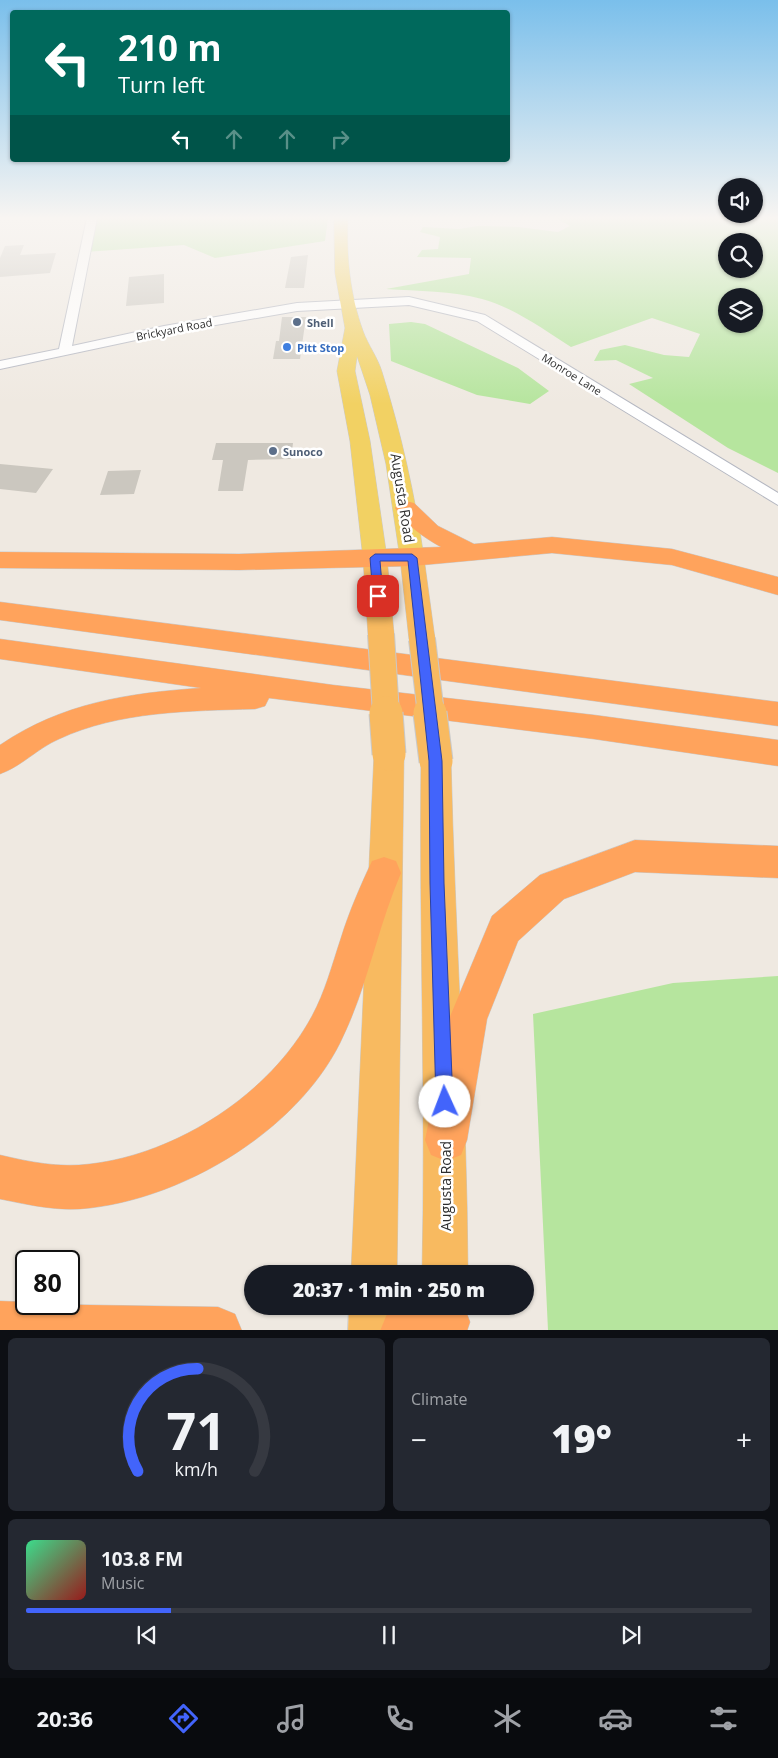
<!DOCTYPE html>
<html lang="en">
<head>
<meta charset="utf-8">
<style>
	:root { --surface:#171b24; --page:#242831; --text:#f1f3f6; --muted:#9ea1a6; --line:#363941; --accent:#4264fb }
	body { margin:0; font-family:"Open Sans",sans-serif; background:var(--page); color:var(--text); height:100vh; display:flex; flex-direction:column; font-size:19px; white-space:nowrap }
	* { box-sizing:border-box; margin:0 }
	p { font-size:16px; color:var(--muted) }
	.icon { flex:none; width:28px; height:28px; fill:none; stroke:currentColor; stroke-width:2; stroke-linecap:round; stroke-linejoin:round }
	.map { position:relative; height:1330px; overflow:hidden }
	.drawer { display:flex; flex-direction:column; gap:8px; padding:8px; background:#0d0f14; flex:1 }
	.drawer>* { flex:none }
	.top-card { position:absolute; left:10px; top:10px; width:500px; height:152px; border-radius:5px; box-shadow:0 1px 4px #0004; background:#00695c; color:#fff; overflow:hidden }
	.buttons { position:absolute; left:718px; top:178px; display:grid; gap:10px }
	.buttons a { display:grid; place-items:center; width:45px; height:45px; border-radius:50%; background:var(--surface); box-shadow:0 1px 4px #0004; font-size:25px }
	.speed { position:absolute; left:15px; top:1250px; display:flex; gap:10px; font-size:25px; font-weight:700; text-align:center }
	.speed>* { display:grid; place-content:center; width:65px; height:65px; border-radius:50%; background:var(--surface); box-shadow:0 1px 4px #0004; line-height:1 }
	.speed .limit { border:2px solid #111; border-radius:8px; background:#fff; color:#111 }
	.pin { position:absolute; display:grid; place-items:center; width:42px; height:42px; color:#fff; margin:-21px; border-radius:10px; box-shadow:0 2px 8px #0006 }
	.me { position:absolute; width:55px; margin:-28px; rotate:358deg; stroke-linejoin:round; filter:drop-shadow(0 0 4px #0008) }
	.turn { display:flex; align-items:center; gap:18px; height:105px; padding:0 25px; font-size:22px }
	.turn .icon { width:65px; height:65px; stroke-width:2.5 }
	.turn b { display:block; font-size:35px; line-height:42px }
	.lanes { display:flex; align-items:center; height:48px; padding:0 25px; background:#0003; justify-content:center; gap:25px; direction:ltr }
	.lanes .off { opacity:.35 }
	.big { font-size:38px; font-weight:800; line-height:1.1 }
	.drawer .widget { flex:1; display:flex; flex-direction:column; justify-content:center; gap:8px; min-width:0; padding:0 18px; border-radius:8px; background:var(--page) }
	.drawer .dial { align-items:center; gap:0 }
	.dial svg { height:130px; overflow:visible; fill:none; stroke:var(--line); stroke-width:7; stroke-linecap:round; text-anchor:middle }
	.dial text { fill:var(--text); stroke:none }
	.song { display:flex; align-items:center; gap:15px }
	.cover { width:60px; height:60px; border-radius:8px; background:linear-gradient(135deg,hsl(150 70% 55%),hsl(0 70% 35%)) }
	.played { height:5px; border-radius:2px; background:linear-gradient(90deg,var(--accent) 20%,var(--line) 20%) }
	.keys { display:flex; justify-content:space-around; direction:ltr }
	.heat { display:flex; justify-content:space-between; align-items:center; font-size:28px; direction:ltr }
	.drawer .tiles { flex:1; display:grid; gap:8px; grid-template-columns:1fr 1fr }
	.widget:last-child { grid-column:span 2 }
	.trip { position:absolute; left:244px; top:1265px; width:290px; height:50px; border-radius:25px; background:var(--surface); box-shadow:0 1px 4px #0004; font-weight:800; line-height:50px; text-align:center }
	.tabs { display:flex; height:80px; justify-content:space-around; align-items:center; background:#090b0e; color:var(--muted) }
	.tabs .icon { width:35px; height:35px }
	.tabs .selected { color:var(--accent) }
	.tabs b { font-size:22px; color:var(--text) }
	.map>svg:first-child { display:block }
</style>
</head>
<body>
<div class="map">
<svg width="778" height="1331" viewBox="0 0 778 1331">
	<rect width="100%" height="100%" fill="#efe9e1"/>
	<!-- green -->
	<path fill="#b6e59e" fill-rule="evenodd" d="M 92,218 L 328,218 L 325,241 L 215,258 L 184,245 L 85,252 Z
		M 556,218 L 778,218 L 778,473 L 728,448 L 629,384 L 653,378 L 616,360 L 594,361 L 600,350 L 625,345 L 664,355 L 689,357 L 700,334 L 652,318 L 571,347 C 546,331 511,306 482,299 C 452,291 418,291 386,289 L 469,274 L 471,258 L 417,257 L 422,250 L 438,249 L 440,237 L 420,232 L 423,227 L 459,229 L 478,226 L 518,227 L 558,232 L 570,226 ZM 726,241 L 754,241 L 754,269 L 726,269 ZM 726,296 L 754,296 L 754,324 L 726,324 Z
		M 411,322 L 425,324 L 518,368 L 549,391 L 530,404 L 477,395 L 391,361 L 389,324 Z
		M 778,976 L 778,1330 L 548,1330 L 533,1014 L 673,983 Z"/>
	<!-- building -->
	<path fill="#cbc7bf" d="M 24,245 L 20,255 L 56,253 L 50,273 L 0,277 L 0,258 L 5,246 Z
		M 308,255 L 304,288 L 285,288 L 291,257 Z
		M 164,274 L 164,303 L 126,306 L 129,277 Z
		M 282,317 L 306,317 L 300,359 L 273,359 L 276,341 L 279,341 Z
		M 216,443 L 293,443 L 291,459 L 248,460 L 243,491 L 218,491 L 223,460 L 212,460 Z
		M 0,464 L 53,469 L 36,493 L 0,489 Z
		M 141,470 L 134,494 L 100,495 L 108,471 Z"/>
	<g fill="none" stroke-linecap="round" stroke-linejoin="round">
		<!-- minor casing -->
		<g stroke="#b4b7c1" stroke-width="2">
			<path id="minor" d="M 87,218 L 97,218 L 72,346 L 164,326 L 297,303 L 409,297 L 485,315 L 778,493 L 778,505 L 477,321 L 409,305 L 297,311 L 164,334 L 0,369 L 0,361 L 59,349 Z"/>
		</g>
		<!-- primary casing -->
		<g stroke="#c9c9c9" stroke-width="1">
			<path id="primary" d="M 334,218 L 348,218 C 346,256 350,295 363,331 C 368,345 378,358 382,372 C 401,433 415,495 424,558 L 421,564 L 412,566 L 403,564 L 400,558 L 386,464 L 370,395 L 357,356 L 355,371 L 370,441 L 387,558 L 384,564 L 375,566 L 366,564 L 363,558 L 350,441 L 337,371 L 345,328 L 335,273 Z"/>
		</g>
		<!-- trunk casing -->
		<g stroke="#c9c9c9" stroke-width="1">
			<path id="trunk" d="M 375,550 L 384,552 L 387,558 L 394,634 L 390,641 L 381,644 L 372,641 L 368,634 L 363,558 L 366,552 Z
				M 412,550 L 421,552 L 424,558 L 435,639 L 431,646 L 422,649 L 413,646 L 409,639 L 400,558 L 403,552 Z
				M 389,741 L 400,745 L 404,754 L 397,1274 L 351,1274 L 374,754 L 378,745 Z
				M 436,748 L 447,752 L 451,761 C 455,932 467,1103 468,1274 L 422,1274 C 426,1103 419,932 421,761 L 425,752 Z
				M 349,1306 L 397,1306 L 396,1331 L 348,1331 Z"/>
		</g>
		<!-- motorway casing -->
		<g stroke="#c9c9c9" stroke-width="1">
			<path id="motorway" d="M 406,501 L 414,503 L 438,526 L 474,544 L 552,537 L 672,549 L 778,577 L 778,595 L 672,565 L 552,553 L 412,566 L 239,570 L 0,568 L 0,552 L 239,554 L 441,547 C 423,537 406,525 395,508 L 398,503 Z
				M 0,602 L 778,702 L 778,726 L 0,620 Z
				M 0,639 L 333,685 L 594,715 L 778,740 L 778,766 L 594,739 L 269,698 L 265,706 L 255,709 C 190,711 119,711 59,739 C 38,748 22,766 0,774 L 0,745 C 62,703 128,693 201,688 L 0,659 Z
				M 635,840 L 778,846 L 778,878 L 635,872 L 564,899 L 518,941 L 487,1019 L 467,1140 L 461,1155 L 446,1161 L 431,1155 L 425,1140 L 449,1019 L 492,916 L 540,875 Z
				M 384,857 L 396,861 L 401,873 C 377,929 367,989 340,1043 C 296,1131 185,1197 90,1208 C 59,1212 30,1205 0,1199 L 0,1155 C 30,1162 59,1168 90,1164 C 177,1154 270,1094 312,1016 C 325,992 332,965 341,938 C 349,912 360,887 372,861 Z
				M 0,1301 L 26,1302 L 26,1304 L 218,1307 L 235,1314 L 242,1331 L 0,1331 Z
				M 407,1306 L 464,1306 L 470,1322 L 467,1331 L 380,1331 L 387,1314 Z"/>
		</g>
		<!-- minor -->
		<use href="#minor" fill="#fff" fill-rule="evenodd"/>
		<!-- primary -->
		<use href="#primary" fill="#f2d163" fill-rule="evenodd"/>
		<!-- trunk -->
		<use href="#trunk" fill="#f8ba60" fill-rule="evenodd"/>
		<!-- motorway -->
		<use href="#motorway" fill="#ffa35c" fill-rule="evenodd"/>
		<!-- trunk-bridge-far1 casing -->
		<g stroke="#c9c9c9" stroke-width="28" stroke-linecap="butt">
			<path id="trunk-bridge-far1" d="M 381,634 L 386,714
				M 422,639 L 431,714"/>
		</g>
		<!-- trunk-bridge casing -->
		<g stroke="#c9c9c9" stroke-width="35" stroke-linecap="butt">
			<path id="trunk-bridge" d="M 386,713 L 389,754
				M 430,713 L 436,761"/>
		</g>
		<!-- trunk-bridge-far1 -->
		<use href="#trunk-bridge-far1" stroke="#f8ba60" stroke-width="26"/>
		<!-- trunk-bridge -->
		<use href="#trunk-bridge" stroke="#f8ba60" stroke-width="33"/>
	</g>
	<!-- sky -->
	<linearGradient id="sky" x2="0" y2="1"><stop stop-color="#7abfeb"/><stop offset="0.54" stop-color="#f8f5f2"/><stop offset="1" stop-color="#f8f5f2" stop-opacity="0"/></linearGradient>
	<rect width="778" height="404" fill="url(#sky)"/>
	<!-- route -->
	<path fill="#4264fb" stroke="#2b41a3" d="M 375,554 L 412,554 L 417,558 L 442,761 L 444,883 L 453,1102 L 451,1108 L 445,1110 L 439,1108 L 436,1102 L 430,883 L 429,761 L 408,561 L 380,561 L 383,596 L 378,599 L 373,596 L 370,558 Z"/>
	<!-- markers -->
	<g fill="#5c6f8a" stroke="#fff" stroke-width="2">
		<circle cx="297" cy="322" r="5"/>
		<circle cx="273" cy="451" r="5"/>
	</g>
	<circle fill="#3f7fe0" stroke="#fff" stroke-width="2" cx="287" cy="347" r="5"/>
	<g text-anchor="middle" dominant-baseline="central" stroke-width="5" stroke-linejoin="round" paint-order="stroke">
		<!-- far-service labels -->
		<g font-size="11" font-weight="bold" fill="#4e5e75" stroke="#fff" text-anchor="start">
			<text x="307" y="322">Shell</text>
			<text x="283" y="451">Sunoco</text>
		</g>
		<!-- far-street labels -->
		<g font-size="11" fill="#2e2e2e" stroke="#fff">
			<text transform="translate(174 329) rotate(-11)">Brickyard Road</text>
			<text transform="translate(572 374) rotate(32)">Monroe Lane</text>
		</g>
		<!-- far-shop labels -->
		<g font-size="11" font-weight="bold" fill="#366cbe" stroke="#fff" text-anchor="start">
			<text x="297" y="347">Pitt Stop</text>
		</g>
		<!-- street labels -->
		<g font-size="14" fill="#2e2e2e" stroke="#fff">
			<text transform="translate(403 498) rotate(81)">Augusta Road</text>
			<text transform="translate(445 1186) rotate(-90)">Augusta Road</text>
		</g>
	</g>
</svg>
<div class="buttons">
<a><svg class="icon" aria-label="sound" viewBox="0 0 24 24"><path d="M4 9h4l5-4v14l-5-4H4zM17 9q2 3 0 6"/></svg></a>
<a><svg class="icon" aria-label="search" viewBox="0 0 24 24"><circle cx="10" cy="10" r="6"/><path d="M15 15l6 6"/></svg></a>
<a><svg class="icon" aria-label="layers" viewBox="0 0 24 24"><path d="M12 4l9 5-9 5-9-5zM3 14l9 5 9-5"/></svg></a>
</div>
<div class="speed"><div class="limit">80</div></div>
<div class="pin" style="left:378px;top:596px;background:#d93025"><svg class="icon" aria-label="arrive" viewBox="0 0 24 24"><path d="M6 21V4h12l-3 4 3 4H6"/></svg></div>
<svg class="me" style="left:445px;top:1102px" viewBox="-20 -20 40 40"><circle r="19" fill="#fff"/><path d="M0-13L10 11 0 6-10 11z" fill="#4264fb"/></svg>
<div class="trip">20:37 · 1 min · 250 m</div>
<div class="top-card">
<div class="turn"><svg class="icon" aria-label="left" viewBox="0 0 24 24"><path d="M17 20v-9H6M10 6l-5 5 5 5"/></svg><div><b>210 m</b>Turn left</div></div>
<div class="lanes"><svg class="icon" aria-label="left" viewBox="0 0 24 24"><path d="M17 20v-9H6M10 6l-5 5 5 5"/></svg><svg class="icon off" aria-label="ahead" viewBox="0 0 24 24"><path d="M12 20V5M6 11l6-6 6 6"/></svg><svg class="icon off" aria-label="ahead" viewBox="0 0 24 24"><path d="M12 20V5M6 11l6-6 6 6"/></svg><svg class="icon off" aria-label="right" viewBox="0 0 24 24"><path d="M7 20v-9h11M14 6l5 5-5 5"/></svg></div>
</div>
</div>
<section class="drawer">
<div class="tiles">
<div class="widget dial"><svg viewBox="0 0 100 80">
<path d="M14 69A42 42 0 1 1 86 69"/>
<path d="M14 69A42 42 0 0 1 51 6" stroke="#4264fb"/>
<text x="50" y="56" font-size="32" font-weight="700">71</text>
<text x="50" y="72" font-size="11">km/h</text>
</svg></div>
<div class="widget"><p>Climate</p>
<div class="heat"><a>−</a><b class="big">19°</b><a>+</a></div>
</div>
<div class="widget">
<div class="song"><i class="cover"></i><div><b>103.8 FM</b><p>Music</p></div></div>
<div class="played"></div>
<div class="keys"><svg class="icon" aria-label="previous" viewBox="0 0 24 24"><path d="M18 5L8 12l10 7zM5 5v14"/></svg><svg class="icon" aria-label="pause" viewBox="0 0 24 24"><path d="M8 5v14M16 5v14"/></svg><svg class="icon" aria-label="next" viewBox="0 0 24 24"><path d="M6 5l10 7-10 7zM19 5v14"/></svg></div>
</div>
</div>
</section>
<nav class="tabs">
<b>20:36</b>
<svg class="icon selected" aria-label="directions" viewBox="0 0 24 24"><path d="M12 3l9 9-9 9-9-9zM9 14v-3h6M13 9l2 2-2 2"/></svg>
<svg class="icon" aria-label="music" viewBox="0 0 24 24"><path d="M9 18V5l10-2v13"/><circle cx="6" cy="18" r="3"/><circle cx="16" cy="16" r="3"/></svg>
<svg class="icon" aria-label="phone" viewBox="0 0 24 24"><path d="M5 4h4l2 5-3 2q2 4 5 5l2-3 5 2v4C11 20 4 13 5 4z"/></svg>
<svg class="icon" aria-label="climate" viewBox="0 0 24 24"><path d="M12 3v18M4 7l16 10M4 17L20 7"/></svg>
<svg class="icon" aria-label="car" viewBox="0 0 24 24"><path d="M5 17H2v-5l4-1 3-4h7l3 4 3 1v5h-3M9 17h6M6 11h13"/><circle cx="7" cy="17" r="2"/><circle cx="17" cy="17" r="2"/></svg>
<svg class="icon" aria-label="filters" viewBox="0 0 24 24"><path d="M4 7h16M4 17h16"/><circle cx="9" cy="7" r="2"/><circle cx="15" cy="17" r="2"/></svg>
</nav>
</body>
</html>
